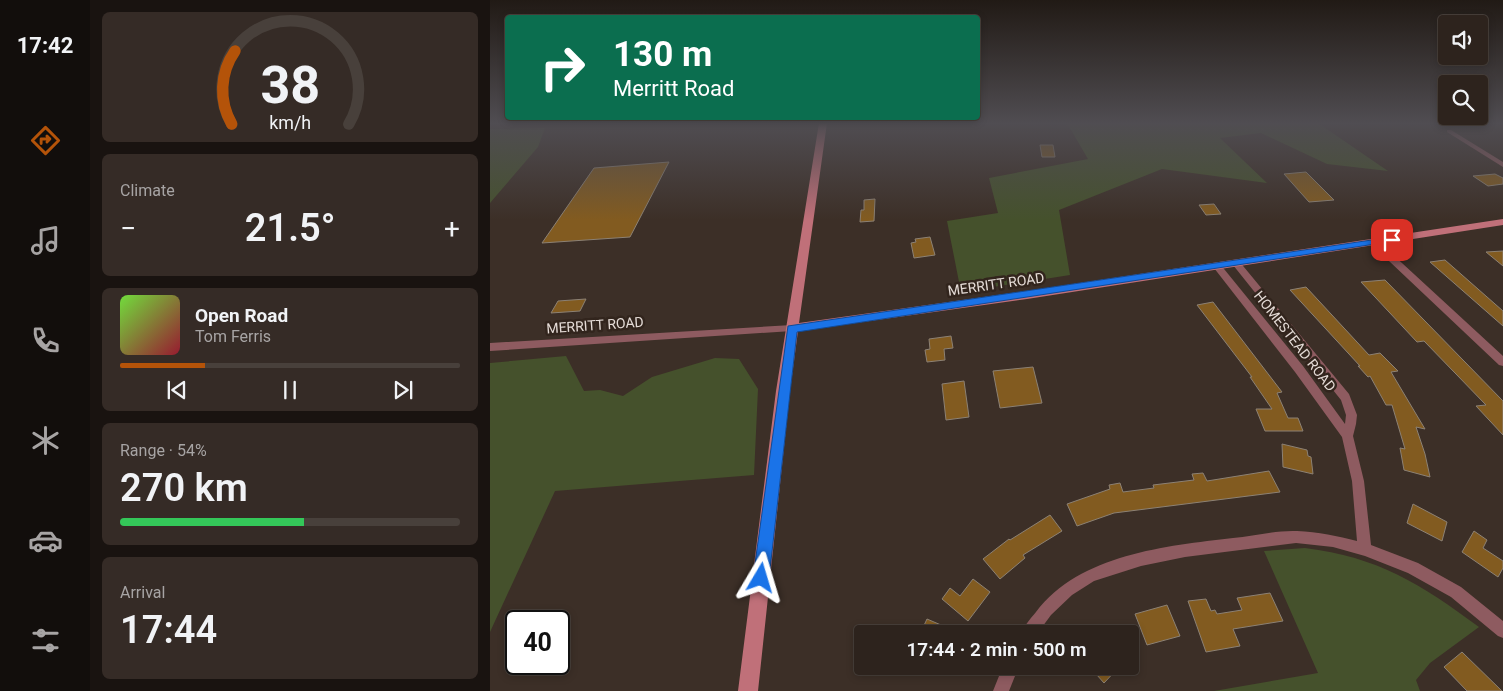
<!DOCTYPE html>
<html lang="en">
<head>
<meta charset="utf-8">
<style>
	:root { --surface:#2d231d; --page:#352b26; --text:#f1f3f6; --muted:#a7a4a4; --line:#48403b; --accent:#b45309 }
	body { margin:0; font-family:Roboto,sans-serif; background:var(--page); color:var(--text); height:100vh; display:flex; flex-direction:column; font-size:19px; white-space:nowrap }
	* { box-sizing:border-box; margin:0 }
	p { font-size:16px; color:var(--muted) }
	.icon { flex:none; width:28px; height:28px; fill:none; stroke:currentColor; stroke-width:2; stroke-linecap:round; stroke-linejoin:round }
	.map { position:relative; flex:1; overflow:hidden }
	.sheet { display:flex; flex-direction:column; gap:12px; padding:12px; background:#191310; width:400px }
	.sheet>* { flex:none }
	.banner { position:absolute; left:15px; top:15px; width:475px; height:105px; border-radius:5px; box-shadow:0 2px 8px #0003,0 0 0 1px var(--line); background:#0b6e4f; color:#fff; overflow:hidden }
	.controls { position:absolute; left:948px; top:15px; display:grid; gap:10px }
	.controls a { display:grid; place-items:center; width:50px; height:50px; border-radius:5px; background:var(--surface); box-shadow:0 2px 8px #0003,0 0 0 1px var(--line); font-size:25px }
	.speed { position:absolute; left:15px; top:610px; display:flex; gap:10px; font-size:25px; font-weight:700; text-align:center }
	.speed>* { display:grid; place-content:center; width:65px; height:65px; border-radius:50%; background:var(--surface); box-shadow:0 2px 8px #0003,0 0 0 1px var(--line); line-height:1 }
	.speed .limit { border:2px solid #111; border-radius:8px; background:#fff; color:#111 }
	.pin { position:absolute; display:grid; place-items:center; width:42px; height:42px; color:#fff; margin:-21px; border-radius:10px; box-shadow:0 2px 8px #0006 }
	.me { position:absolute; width:55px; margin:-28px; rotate:7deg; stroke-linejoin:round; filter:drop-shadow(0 0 4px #0008) }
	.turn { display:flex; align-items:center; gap:18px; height:105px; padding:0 25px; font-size:22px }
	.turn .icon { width:65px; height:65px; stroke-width:2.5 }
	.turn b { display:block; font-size:35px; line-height:42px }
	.big { font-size:38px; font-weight:600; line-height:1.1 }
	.sheet .card { flex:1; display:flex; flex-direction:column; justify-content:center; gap:8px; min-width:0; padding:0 18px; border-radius:8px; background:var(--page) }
	.sheet .dial { align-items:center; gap:0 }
	.dial svg { height:130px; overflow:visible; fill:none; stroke:var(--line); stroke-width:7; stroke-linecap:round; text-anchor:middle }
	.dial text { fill:var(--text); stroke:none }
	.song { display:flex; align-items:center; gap:15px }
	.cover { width:60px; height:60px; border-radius:8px; background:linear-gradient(135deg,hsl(100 70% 55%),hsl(350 70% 35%)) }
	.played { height:5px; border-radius:2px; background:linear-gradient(90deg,var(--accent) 25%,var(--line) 25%) }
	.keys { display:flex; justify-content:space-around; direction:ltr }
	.heat { display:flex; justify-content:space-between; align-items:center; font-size:28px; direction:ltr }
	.charge { height:8px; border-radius:4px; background:linear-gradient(90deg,#34c759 54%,var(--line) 0) }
	.trip { position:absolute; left:364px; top:625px; width:285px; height:50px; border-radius:5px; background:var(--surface); box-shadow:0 2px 8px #0003,0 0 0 1px var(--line); font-weight:600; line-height:50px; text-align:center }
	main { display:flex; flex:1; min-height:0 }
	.tab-bar { display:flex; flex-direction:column; width:90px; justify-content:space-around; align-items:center; background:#120e0c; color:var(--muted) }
	.tab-bar .icon { width:35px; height:35px }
	.tab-bar .selected { color:var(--accent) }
	.tab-bar b { font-size:22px; color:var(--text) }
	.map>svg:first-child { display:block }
</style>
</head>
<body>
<main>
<nav class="tab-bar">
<b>17:42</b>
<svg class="icon selected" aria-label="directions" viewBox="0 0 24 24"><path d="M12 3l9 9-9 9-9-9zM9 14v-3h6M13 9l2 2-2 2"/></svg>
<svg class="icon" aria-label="music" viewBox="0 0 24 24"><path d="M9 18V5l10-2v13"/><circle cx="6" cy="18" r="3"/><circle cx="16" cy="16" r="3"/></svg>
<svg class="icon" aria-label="phone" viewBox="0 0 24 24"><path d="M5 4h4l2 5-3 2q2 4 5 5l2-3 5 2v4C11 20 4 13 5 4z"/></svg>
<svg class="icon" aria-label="climate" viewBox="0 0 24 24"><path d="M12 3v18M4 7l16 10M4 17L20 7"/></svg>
<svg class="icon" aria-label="car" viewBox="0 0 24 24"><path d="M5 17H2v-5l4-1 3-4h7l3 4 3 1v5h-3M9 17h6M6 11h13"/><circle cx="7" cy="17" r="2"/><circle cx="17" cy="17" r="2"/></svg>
<svg class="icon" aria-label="filters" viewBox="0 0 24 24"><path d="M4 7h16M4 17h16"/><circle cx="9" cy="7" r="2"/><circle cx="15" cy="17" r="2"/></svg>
</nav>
<section class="sheet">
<div class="card dial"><svg viewBox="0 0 100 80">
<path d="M14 69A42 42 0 1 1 86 69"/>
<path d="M14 69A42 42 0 0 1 16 24" stroke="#b45309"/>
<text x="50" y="56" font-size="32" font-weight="700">38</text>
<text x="50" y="72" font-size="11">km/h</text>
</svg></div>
<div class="card"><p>Climate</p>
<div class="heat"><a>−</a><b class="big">21.5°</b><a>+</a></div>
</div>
<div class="card">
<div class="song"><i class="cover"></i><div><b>Open Road</b><p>Tom Ferris</p></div></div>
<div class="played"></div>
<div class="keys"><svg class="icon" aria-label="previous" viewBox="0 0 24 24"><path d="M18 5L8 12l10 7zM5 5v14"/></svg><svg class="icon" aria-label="pause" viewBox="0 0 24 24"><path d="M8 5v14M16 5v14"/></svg><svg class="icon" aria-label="next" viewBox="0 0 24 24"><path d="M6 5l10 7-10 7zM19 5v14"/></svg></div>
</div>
<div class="card"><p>Range · 54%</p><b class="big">270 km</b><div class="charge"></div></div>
<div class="card"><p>Arrival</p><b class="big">17:44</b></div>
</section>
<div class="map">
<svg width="1013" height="691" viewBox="0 0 1013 691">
	<rect width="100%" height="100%" fill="#3c2f27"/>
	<!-- green -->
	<path fill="#45512c" d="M 577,123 L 828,123 L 898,171 L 837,164 L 771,133 L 730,138 L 777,183 L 672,169 L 569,210 L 580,275 L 471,292 L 457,221 L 508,213 L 499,178 L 598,159 Z
		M 55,128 L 48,147 L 0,203 L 0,129 Z
		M 76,356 L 94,391 L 110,390 L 133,396 L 162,377 L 225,358 L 249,359 L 268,389 L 264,475 L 65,491 L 0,632 L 0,363 Z
		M 815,548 C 888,557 931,584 989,627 L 940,663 L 926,680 L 930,691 L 724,691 L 828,673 L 774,551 Z"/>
	<!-- building -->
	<path fill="#825b20" stroke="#8c8174" d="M 550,145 L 563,145 L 565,157 L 552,157 Z
		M 179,162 L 140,237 L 52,243 L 104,168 Z
		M 816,172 L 844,200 L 819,202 L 794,174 Z
		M 1005,174 L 1013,178 L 1013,184 L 998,186 L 983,176 Z
		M 385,199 L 384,221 L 370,222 L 371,210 L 374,210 L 374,200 Z
		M 724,204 L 731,214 L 716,215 L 709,205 Z
		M 440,237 L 445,255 L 424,258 L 421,243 L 426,242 L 425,239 Z
		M 1013,251 L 1013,266 L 996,252 Z
		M 955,260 L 1013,311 L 1013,326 L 940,262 Z
		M 895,280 L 1013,401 L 1013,435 L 986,406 L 996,405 L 934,341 L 927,342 L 871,282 Z
		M 816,287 L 879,355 L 890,353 L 908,371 L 901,372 L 935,429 L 926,427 L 935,454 L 940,477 L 914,470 L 910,448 L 915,449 L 902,405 L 896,405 L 880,376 L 878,377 L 868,366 L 870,366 L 800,290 Z
		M 96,299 L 90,311 L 61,313 L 68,301 Z
		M 723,302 L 792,392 L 787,393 L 798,418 L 808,418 L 813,431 L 775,431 L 766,409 L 782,409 L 760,377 L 762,377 L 707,305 Z
		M 461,336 L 463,348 L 454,349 L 455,360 L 437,362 L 435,350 L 440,349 L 439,339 Z
		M 543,367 L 552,403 L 510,408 L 503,371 Z
		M 474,381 L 479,417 L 456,420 L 452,384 Z
		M 792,444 L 817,450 L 818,456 L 821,457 L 823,474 L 793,467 Z
		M 779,471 L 790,492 L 624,513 L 587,526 L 577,504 L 620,489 L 619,485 L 630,483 L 633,492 L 664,488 L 663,485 L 704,480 L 702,474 L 713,473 L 717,481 Z
		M 923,504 L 957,522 L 952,541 L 917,523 Z
		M 560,515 L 572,531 L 533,555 L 535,558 L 510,579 L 493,559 L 519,539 L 520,540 Z
		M 984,531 L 997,540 L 993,548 L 1013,561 L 1013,568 L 1008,577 L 972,552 Z
		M 483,579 L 500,592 L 478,621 L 452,599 L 460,588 L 470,596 Z
		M 780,593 L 793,621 L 743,629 L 750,646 L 716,652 L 698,601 L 716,599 L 721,611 L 725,610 L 727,614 L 752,610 L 747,598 Z
		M 677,605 L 690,636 L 657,645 L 645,614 Z
		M 437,619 L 472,634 L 430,634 Z
		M 972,652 L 1012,691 L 977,691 L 954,667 Z
		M 599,666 L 630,666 L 614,683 Z"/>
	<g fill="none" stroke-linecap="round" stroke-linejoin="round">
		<!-- street -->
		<path fill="#8e5b60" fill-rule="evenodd" d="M 957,130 L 961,130 L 1013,162 L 1013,167 L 957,132 Z
			M 881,240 L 887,240 L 1013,356 L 1013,366 L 1009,365 L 881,244 Z
			M 746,260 L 749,261 L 859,394 L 867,415 L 866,424 L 863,436 L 874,481 L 881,545 L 928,563 L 971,587 L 1013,621 L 1013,638 L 1008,636 L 961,597 L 918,573 L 875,556 L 843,547 L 806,543 L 695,557 L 651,566 L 604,581 L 582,595 L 561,615 L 547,634 L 531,634 C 534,626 540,619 546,612 C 590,554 676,546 743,538 C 764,536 787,530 807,531 C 828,532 848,536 867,541 L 862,481 L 852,437 L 805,372 L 724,268 L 723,266 L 724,264 L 730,264 L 813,366 L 855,424 L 856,415 L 851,400 L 743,265 L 742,263 Z
			M 302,325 L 307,328 L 302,331 L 0,351 L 0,343 Z
			M 513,666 L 529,666 L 519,691 L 503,691 Z"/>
		<!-- secondary -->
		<path fill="#c07079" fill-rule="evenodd" d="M 329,123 L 337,123 L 309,323 L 537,291 L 1013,219 L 1013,225 L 537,299 L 308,331 L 300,391 L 268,691 L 248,691 L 286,391 Z"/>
	</g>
	<!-- sky -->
	<linearGradient id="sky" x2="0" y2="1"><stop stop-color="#211a15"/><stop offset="0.56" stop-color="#504d52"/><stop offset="1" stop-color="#504d52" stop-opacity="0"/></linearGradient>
	<rect width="1013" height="220" fill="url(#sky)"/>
	<!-- route -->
	<path fill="#1a73e8" stroke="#114b97" d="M 902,237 L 905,238 L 905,241 L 307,332 L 279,578 L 277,584 L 271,586 L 265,584 L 263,578 L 298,326 Z"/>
	<g text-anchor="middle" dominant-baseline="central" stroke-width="5" stroke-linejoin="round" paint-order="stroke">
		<!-- street labels -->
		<g font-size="14" fill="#e5dcd7" stroke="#32251d">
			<text transform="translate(506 284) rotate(-8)">MERRITT ROAD</text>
			<text transform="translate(105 325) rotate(-4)">MERRITT ROAD</text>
			<text transform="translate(805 341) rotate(52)">HOMESTEAD ROAD</text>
		</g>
	</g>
</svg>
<div class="controls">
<a><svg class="icon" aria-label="sound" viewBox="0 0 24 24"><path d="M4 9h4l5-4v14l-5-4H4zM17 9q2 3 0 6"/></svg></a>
<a><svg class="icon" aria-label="search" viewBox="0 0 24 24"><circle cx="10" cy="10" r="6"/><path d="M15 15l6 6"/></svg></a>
</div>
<div class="speed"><div class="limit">40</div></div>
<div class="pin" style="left:902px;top:240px;background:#d93025"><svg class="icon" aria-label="arrive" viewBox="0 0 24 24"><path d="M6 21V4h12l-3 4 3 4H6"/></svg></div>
<svg class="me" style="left:271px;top:578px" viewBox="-20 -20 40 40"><path d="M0-17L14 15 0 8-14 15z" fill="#1a73e8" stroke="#fff" stroke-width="4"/></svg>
<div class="trip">17:44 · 2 min · 500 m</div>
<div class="banner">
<div class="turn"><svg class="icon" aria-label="right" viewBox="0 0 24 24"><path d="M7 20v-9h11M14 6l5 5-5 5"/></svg><div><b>130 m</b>Merritt Road</div></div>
</div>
</div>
</main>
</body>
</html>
